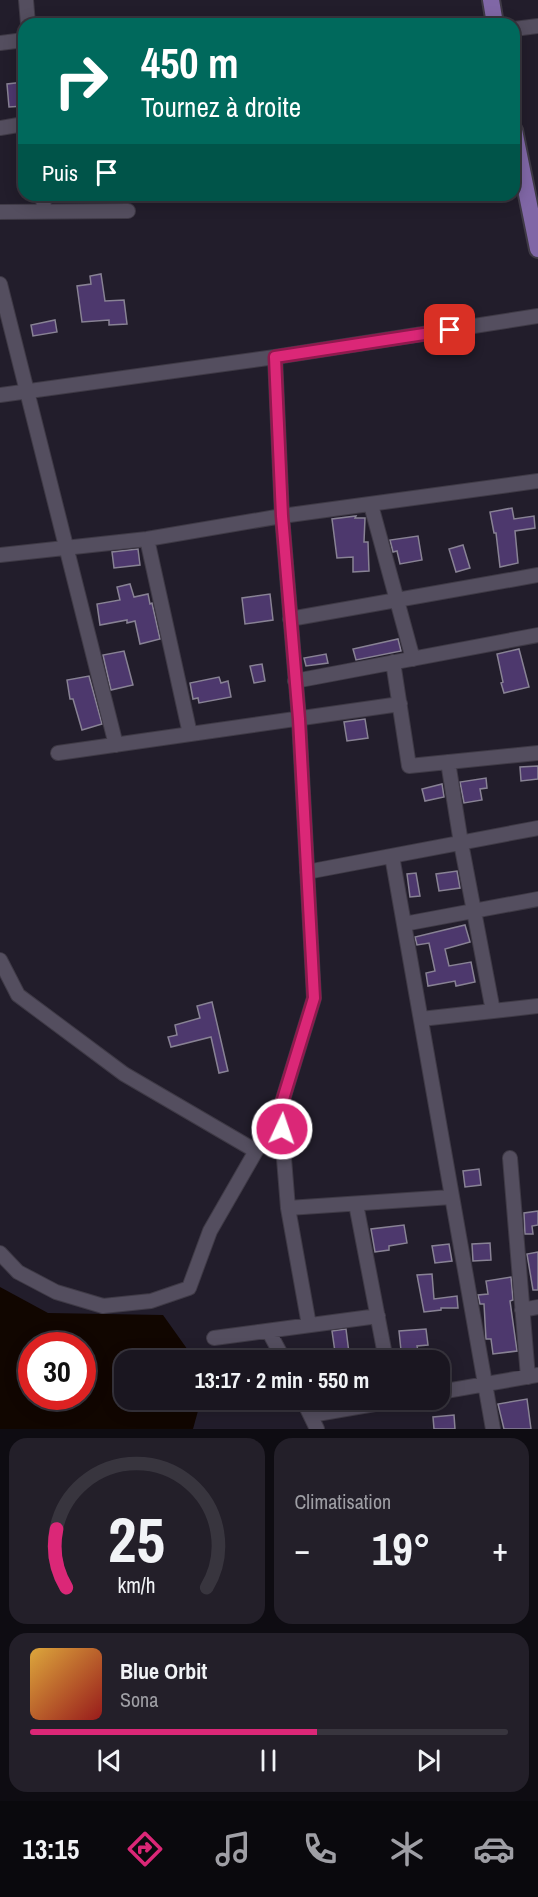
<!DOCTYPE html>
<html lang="fr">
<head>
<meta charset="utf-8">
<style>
	:root { --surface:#1a1620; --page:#231f29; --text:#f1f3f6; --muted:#9f9fa5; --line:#38353e; --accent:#db2777 }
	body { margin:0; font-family:"Archivo Narrow",sans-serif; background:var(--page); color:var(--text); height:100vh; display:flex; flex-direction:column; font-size:22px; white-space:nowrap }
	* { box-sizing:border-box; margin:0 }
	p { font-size:20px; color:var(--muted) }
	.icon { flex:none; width:33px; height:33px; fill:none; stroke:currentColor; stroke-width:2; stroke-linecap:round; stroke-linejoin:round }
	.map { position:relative; height:1429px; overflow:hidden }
	.side { display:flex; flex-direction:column; gap:9px; padding:9px; background:#0e0c12; flex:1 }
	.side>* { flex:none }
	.top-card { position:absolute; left:18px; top:18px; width:502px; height:183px; border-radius:18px; box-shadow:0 3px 15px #0003,0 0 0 2px var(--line); background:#00695c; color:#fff; overflow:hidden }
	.speed { position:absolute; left:18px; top:1332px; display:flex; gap:12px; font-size:30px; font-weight:700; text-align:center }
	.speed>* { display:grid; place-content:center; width:78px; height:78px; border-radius:50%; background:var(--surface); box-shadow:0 3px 15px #0003,0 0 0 2px var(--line); line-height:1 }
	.speed .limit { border:9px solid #d22; background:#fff; color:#111 }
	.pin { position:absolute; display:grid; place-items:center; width:51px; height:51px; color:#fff; margin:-26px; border-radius:12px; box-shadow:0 3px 9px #0006 }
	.me { position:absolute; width:66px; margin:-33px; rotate:3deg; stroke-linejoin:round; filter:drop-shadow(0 0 4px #0008) }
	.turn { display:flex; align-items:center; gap:21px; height:126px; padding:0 24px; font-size:27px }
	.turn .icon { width:78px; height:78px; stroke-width:2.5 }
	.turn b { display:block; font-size:42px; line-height:51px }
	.then { display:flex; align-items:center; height:57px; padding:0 24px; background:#0003; gap:12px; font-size:22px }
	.big { font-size:45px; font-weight:700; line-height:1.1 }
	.side .tile { flex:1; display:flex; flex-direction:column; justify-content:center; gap:9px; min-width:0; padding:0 21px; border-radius:18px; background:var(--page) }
	.side .dial { align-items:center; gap:0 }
	.dial svg { height:156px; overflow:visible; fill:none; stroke:var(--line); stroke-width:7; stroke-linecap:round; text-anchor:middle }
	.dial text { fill:var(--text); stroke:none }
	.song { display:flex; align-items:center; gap:18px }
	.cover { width:72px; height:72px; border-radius:9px; background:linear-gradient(135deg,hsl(40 70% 55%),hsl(0 70% 35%)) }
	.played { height:6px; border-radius:3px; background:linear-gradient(90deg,var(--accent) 60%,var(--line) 60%) }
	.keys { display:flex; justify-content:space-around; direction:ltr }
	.heat { display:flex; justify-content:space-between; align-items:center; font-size:33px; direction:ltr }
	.side .tiles { flex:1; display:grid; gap:9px; grid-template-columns:1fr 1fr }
	.tile:last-child { grid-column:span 2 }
	.trip { position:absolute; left:114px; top:1350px; width:336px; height:60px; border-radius:18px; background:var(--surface); box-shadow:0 3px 15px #0003,0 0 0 2px var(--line); font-weight:700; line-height:60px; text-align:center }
	.menu { display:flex; height:96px; justify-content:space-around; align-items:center; background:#0a090d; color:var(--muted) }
	.menu .icon { width:42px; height:42px }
	.menu .active { color:var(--accent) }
	.menu b { font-size:27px; color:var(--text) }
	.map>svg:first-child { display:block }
</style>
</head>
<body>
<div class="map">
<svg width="538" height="1429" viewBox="0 0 538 1429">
	<rect width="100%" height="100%" fill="#221d2b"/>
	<!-- water -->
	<path fill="#110600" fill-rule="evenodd" d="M 0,1287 L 48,1313 L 163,1315 L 195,1360 L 124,1360 L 124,1400 L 201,1400 L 193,1429 L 0,1429 ZM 32,1346 L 82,1346 L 82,1396 L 32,1396 Z"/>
	<!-- building -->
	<path fill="#4d386d" stroke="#888294" stroke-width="1.5" d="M 24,82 L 24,106 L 9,107 L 7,84 Z
		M 101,274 L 105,301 L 124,300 L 127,324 L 109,325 L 109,320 L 82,322 L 77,286 L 91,284 L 90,276 Z
		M 55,320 L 57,332 L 33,336 L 31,325 Z
		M 512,508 L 514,519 L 534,516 L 535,528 L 515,531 L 518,563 L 500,567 L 496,533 L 494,533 L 490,512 Z
		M 356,516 L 355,518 L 365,518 L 364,542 L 368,542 L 369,571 L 353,572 L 353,557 L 337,558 L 332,519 Z
		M 418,536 L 422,560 L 400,564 L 397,551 L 393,552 L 390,540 Z
		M 463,545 L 470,568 L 456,572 L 449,549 Z
		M 138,549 L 140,565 L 114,568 L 112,552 Z
		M 130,584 L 134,597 L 148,594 L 150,604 L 152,603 L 160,639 L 140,644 L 135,621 L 127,623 L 127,620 L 100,625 L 97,604 L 120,600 L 117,587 Z
		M 270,594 L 273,620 L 245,624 L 242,598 Z
		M 398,639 L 401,651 L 356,660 L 353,649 Z
		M 519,649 L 529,687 L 504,693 L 501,683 L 503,682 L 497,654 Z
		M 124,651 L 133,685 L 111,690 L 103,655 Z
		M 326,654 L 328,663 L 306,666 L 304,658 Z
		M 262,664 L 265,681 L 254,683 L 250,666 Z
		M 89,676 L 102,724 L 82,730 L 73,699 L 70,699 L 67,680 Z
		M 219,677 L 221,683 L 228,681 L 231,697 L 199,703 L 198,698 L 193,699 L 190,683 Z
		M 365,719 L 368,738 L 347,741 L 344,722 Z
		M 538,766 L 538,779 L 521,781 L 520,767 Z
		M 486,778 L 487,788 L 480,789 L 482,800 L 464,803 L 460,782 Z
		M 442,784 L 444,797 L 425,801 L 422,789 Z
		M 457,871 L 460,888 L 439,891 L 436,874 Z
		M 416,873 L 420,896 L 410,897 L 407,874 Z
		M 465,925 L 470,942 L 445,949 L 449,966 L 471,962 L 475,982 L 456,986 L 455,981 L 428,986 L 426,973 L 435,971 L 429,943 L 417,945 L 415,937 Z
		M 212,1002 L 228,1071 L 219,1073 L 211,1037 L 171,1047 L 168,1037 L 177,1035 L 175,1025 L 200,1018 L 197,1006 Z
		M 479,1169 L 481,1185 L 465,1187 L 463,1171 Z
		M 538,1211 L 538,1225 L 532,1226 L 533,1234 L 525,1234 L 524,1213 Z
		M 404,1225 L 407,1243 L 389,1246 L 389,1250 L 375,1252 L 371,1229 Z
		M 490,1243 L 491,1260 L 473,1261 L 472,1244 Z
		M 449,1244 L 452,1261 L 435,1263 L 432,1246 Z
		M 538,1252 L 538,1290 L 533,1290 L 527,1254 Z
		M 432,1274 L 434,1299 L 457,1296 L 458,1308 L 441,1308 L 441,1310 L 424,1312 L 417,1275 Z
		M 511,1277 L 513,1300 L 510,1301 L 517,1351 L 493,1354 L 491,1339 L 486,1339 L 484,1304 L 480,1304 L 478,1295 L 488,1294 L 486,1281 Z
		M 346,1329 L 349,1353 L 335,1352 L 332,1331 Z
		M 426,1329 L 428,1345 L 417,1346 L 420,1360 L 402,1360 L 399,1331 Z
		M 269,1350 L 271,1360 L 236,1360 L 236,1355 Z
		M 527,1399 L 531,1429 L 504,1429 L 498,1404 Z
		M 454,1415 L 455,1429 L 434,1429 L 433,1417 Z"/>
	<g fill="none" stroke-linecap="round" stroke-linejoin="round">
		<!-- minor casing -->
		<g stroke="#3f3a46" stroke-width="16">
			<path id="minor" d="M 26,0 L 28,24
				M 514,29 L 538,26
				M 0,43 L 24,40
				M 0,128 L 24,124
				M 43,195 L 44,211
				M 0,212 L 128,211
				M 0,284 L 116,745
				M 275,357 L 282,516 L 299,719 L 314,998 L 280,1109 L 288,1208 L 309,1325
				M 0,395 L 275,357 L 538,316
				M 371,505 L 413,659
				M 147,539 L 190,734
				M 0,555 L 147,539 L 282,516 L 538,481
				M 290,619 L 538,575
				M 393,662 L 409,766 L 538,753
				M 295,681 L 538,635
				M 58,753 L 400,704
				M 448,762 L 461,843 L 493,1011
				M 392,856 L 493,1429
				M 307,872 L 538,828
				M 404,924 L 538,899
				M 0,960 L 18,995 L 124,1074 L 256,1151
				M 421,1019 L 538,1006
				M 510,1158 L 528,1377
				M 356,1204 L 386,1360
				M 288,1208 L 452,1197
				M 0,1253 L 18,1272 L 56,1292 L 103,1306 L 151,1301 L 189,1288 L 210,1231 L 280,1109
				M 522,1310 L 538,1307
				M 269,1332 L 284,1360
				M 214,1338 L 378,1316
				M 440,1392 L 538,1375
				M 303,1400 L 317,1429
				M 311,1415 L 398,1400"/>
		</g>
		<!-- major casing -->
		<g stroke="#3f3a46" stroke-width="20">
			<path id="major" d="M 491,0 L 495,24
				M 514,130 L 538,249"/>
		</g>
		<!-- minor -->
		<use href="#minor" stroke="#544e5f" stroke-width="14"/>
		<!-- major -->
		<use href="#major" stroke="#8067a6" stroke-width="16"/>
	</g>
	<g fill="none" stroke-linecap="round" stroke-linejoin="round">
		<!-- route casing -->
		<g stroke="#8e194d" stroke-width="15">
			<path id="route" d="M 282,1129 L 280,1109 L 314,998 L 299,719 L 282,516 L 275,357 L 450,330"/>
		</g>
		<!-- route -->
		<use href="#route" stroke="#db2777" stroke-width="10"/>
	</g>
</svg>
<div class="speed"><div class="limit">30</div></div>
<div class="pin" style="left:450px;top:330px;background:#d93025"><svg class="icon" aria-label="arrive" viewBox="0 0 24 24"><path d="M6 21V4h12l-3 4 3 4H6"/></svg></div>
<svg class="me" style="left:282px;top:1129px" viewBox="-20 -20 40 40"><circle r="17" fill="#db2777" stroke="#fff" stroke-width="3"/><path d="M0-11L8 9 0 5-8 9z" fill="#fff"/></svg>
<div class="trip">13:17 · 2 min · 550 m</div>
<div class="top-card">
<div class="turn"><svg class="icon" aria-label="right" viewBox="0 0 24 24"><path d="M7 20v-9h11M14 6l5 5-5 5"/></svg><div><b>450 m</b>Tournez à droite</div></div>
<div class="then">Puis<svg class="icon" aria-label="arrive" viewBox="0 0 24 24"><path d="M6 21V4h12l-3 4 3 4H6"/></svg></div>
</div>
</div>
<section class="side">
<div class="tiles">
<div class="tile dial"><svg viewBox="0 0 100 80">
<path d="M14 69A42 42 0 1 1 86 69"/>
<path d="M14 69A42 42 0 0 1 9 39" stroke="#db2777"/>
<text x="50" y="56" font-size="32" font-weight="700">25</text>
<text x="50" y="72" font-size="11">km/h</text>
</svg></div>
<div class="tile"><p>Climatisation</p>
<div class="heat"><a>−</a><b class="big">19°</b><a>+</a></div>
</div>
<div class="tile">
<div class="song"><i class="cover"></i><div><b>Blue Orbit</b><p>Sona</p></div></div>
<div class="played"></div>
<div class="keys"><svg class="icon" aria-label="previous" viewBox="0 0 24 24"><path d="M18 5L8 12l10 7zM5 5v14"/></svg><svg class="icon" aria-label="pause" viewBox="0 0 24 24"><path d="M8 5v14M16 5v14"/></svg><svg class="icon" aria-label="next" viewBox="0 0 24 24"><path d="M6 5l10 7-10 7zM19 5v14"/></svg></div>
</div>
</div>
</section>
<nav class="menu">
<b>13:15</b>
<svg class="icon active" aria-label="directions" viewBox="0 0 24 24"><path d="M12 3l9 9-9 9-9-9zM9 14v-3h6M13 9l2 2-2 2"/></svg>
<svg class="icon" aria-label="music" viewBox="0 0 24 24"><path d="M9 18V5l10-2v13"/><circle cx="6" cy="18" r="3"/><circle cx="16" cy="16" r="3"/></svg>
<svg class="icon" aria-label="phone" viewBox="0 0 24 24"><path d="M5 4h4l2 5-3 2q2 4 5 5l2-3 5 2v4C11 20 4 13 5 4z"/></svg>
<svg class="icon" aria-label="climate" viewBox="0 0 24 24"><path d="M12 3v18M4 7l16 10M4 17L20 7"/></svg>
<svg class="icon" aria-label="car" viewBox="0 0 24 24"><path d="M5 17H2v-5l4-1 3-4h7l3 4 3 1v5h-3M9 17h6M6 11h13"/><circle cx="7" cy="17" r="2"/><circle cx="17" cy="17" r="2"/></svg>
</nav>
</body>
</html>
